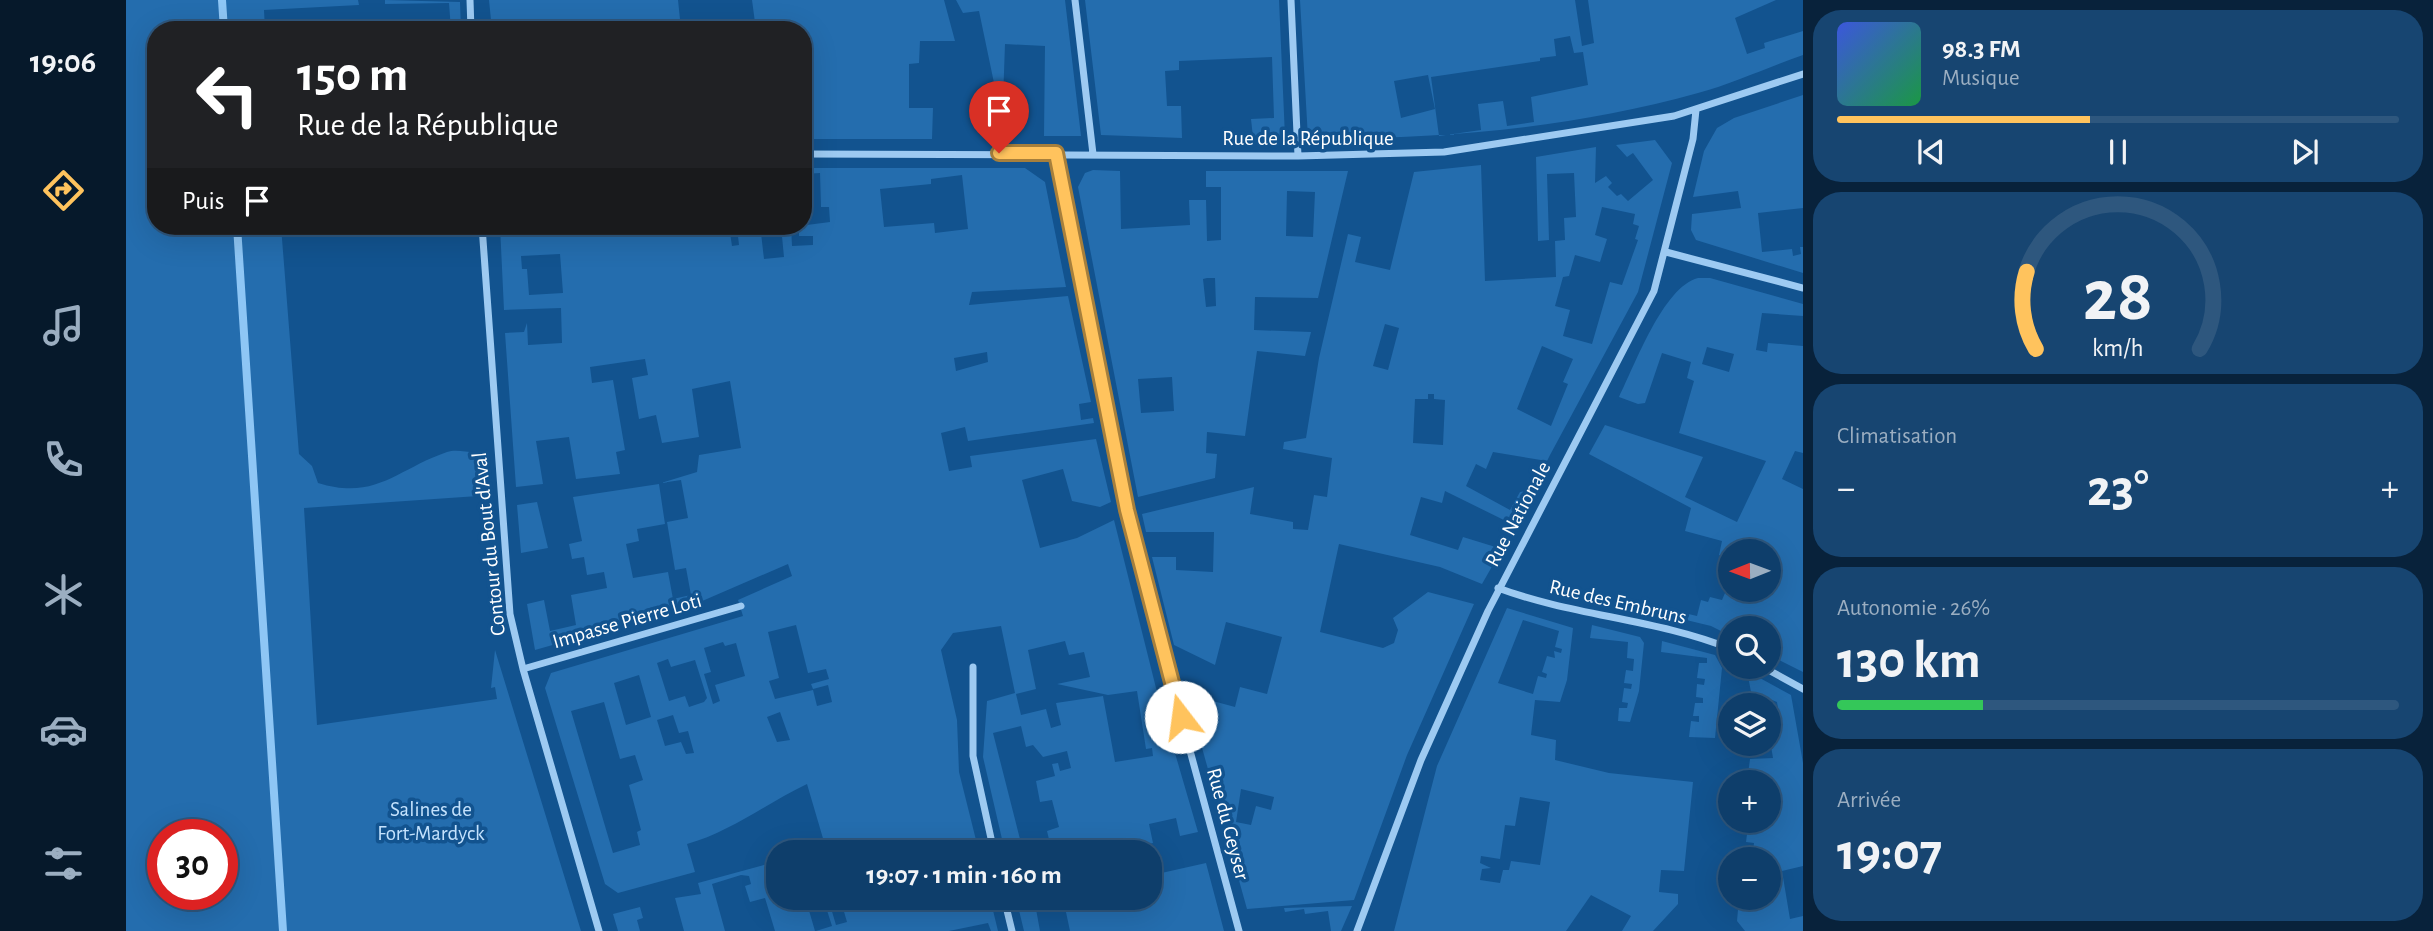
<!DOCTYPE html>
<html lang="fr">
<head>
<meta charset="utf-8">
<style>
	:root { --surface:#0e3e6b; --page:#174571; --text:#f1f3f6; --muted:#9baec1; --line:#2e577e; --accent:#ffc35d }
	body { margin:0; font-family:"Alegreya Sans",sans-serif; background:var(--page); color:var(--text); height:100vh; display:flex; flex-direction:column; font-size:26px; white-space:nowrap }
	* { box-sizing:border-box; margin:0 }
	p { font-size:23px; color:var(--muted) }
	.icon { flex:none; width:38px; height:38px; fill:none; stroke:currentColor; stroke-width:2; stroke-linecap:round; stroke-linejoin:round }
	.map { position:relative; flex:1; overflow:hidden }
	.panel { display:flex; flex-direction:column; gap:10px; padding:10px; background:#08223b; width:630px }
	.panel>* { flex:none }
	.top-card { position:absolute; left:21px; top:21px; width:665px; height:214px; border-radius:28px; box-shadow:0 7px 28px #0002,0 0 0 2px var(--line); background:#202124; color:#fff; overflow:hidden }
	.needle { width:46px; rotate:269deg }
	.controls { position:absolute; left:1592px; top:539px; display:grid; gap:14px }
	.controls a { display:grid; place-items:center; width:63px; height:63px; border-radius:50%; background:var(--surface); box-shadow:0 7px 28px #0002,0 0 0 2px var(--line); font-size:35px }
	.speed { position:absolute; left:21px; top:819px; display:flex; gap:14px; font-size:35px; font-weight:700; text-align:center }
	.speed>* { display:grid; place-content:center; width:91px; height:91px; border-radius:50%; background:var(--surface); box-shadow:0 7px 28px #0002,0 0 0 2px var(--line); line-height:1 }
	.speed .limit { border:10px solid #d22; background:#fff; color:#111 }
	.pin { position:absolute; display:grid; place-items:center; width:60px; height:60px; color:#fff; margin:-72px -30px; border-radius:50% 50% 50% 0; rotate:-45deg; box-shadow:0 0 7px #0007 }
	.pin .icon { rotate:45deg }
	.me { position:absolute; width:77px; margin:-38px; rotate:345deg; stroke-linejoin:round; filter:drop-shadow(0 0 5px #0008) }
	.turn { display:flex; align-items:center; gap:24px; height:147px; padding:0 35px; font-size:32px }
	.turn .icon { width:91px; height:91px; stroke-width:2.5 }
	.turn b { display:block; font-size:49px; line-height:60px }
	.then { display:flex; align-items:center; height:66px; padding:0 35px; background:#0003; gap:14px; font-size:26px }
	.big { font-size:52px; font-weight:700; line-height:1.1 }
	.panel .card { flex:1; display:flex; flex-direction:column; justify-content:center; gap:10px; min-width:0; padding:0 24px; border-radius:28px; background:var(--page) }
	.panel .dial { align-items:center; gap:0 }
	.dial svg { height:182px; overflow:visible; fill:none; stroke:var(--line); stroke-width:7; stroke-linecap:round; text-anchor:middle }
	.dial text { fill:var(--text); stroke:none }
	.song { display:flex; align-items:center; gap:21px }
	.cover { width:84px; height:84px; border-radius:10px; background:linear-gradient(135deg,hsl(230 70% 55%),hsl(140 70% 35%)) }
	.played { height:7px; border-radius:4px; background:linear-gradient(90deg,var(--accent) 45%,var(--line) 45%) }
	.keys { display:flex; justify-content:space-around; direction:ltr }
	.heat { display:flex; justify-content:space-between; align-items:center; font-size:38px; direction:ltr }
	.charge { height:10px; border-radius:5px; background:linear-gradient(90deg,#34c759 26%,var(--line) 0) }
	.trip { position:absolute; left:640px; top:840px; width:396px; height:70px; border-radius:28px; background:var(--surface); box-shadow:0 7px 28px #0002,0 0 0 2px var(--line); font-weight:700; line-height:70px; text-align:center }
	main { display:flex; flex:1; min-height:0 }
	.tab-bar { display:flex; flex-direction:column; width:126px; justify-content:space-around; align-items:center; background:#06192b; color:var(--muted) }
	.tab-bar .icon { width:49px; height:49px }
	.tab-bar .current { color:var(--accent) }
	.tab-bar b { font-size:32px; color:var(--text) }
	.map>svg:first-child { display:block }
</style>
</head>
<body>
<main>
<nav class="tab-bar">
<b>19:06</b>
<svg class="icon current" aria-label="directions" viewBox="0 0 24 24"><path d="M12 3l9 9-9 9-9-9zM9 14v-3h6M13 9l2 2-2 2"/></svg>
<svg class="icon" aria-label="music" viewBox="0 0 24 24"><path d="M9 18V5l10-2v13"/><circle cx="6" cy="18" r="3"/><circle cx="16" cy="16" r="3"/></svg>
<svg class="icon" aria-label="phone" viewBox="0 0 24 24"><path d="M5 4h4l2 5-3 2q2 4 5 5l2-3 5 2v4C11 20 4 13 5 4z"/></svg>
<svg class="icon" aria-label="climate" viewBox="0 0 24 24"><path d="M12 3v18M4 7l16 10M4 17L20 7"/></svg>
<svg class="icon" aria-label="car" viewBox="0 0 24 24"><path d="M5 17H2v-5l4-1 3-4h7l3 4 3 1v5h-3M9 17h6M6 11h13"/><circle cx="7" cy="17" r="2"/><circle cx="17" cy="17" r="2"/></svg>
<svg class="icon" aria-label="filters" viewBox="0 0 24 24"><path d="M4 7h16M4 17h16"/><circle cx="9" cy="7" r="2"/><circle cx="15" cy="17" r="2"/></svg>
</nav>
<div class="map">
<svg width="1677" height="931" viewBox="0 0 1677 931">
	<rect width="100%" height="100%" fill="#12538f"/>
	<!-- green -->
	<path fill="#246dae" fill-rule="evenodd" d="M 0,0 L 232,0 L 233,5 L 138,10 L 139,30 L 30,30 L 30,226 L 155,226 L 173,454 L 186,466 L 192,483 C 250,501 271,469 321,452 C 329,449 340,452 348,452 L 352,496 L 178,508 L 191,725 L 371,699 L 369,687 L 365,688 L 369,650 L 455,931 L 0,931 ZM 37,835 L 96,835 L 96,894 L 37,894 Z
		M 259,0 L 334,2 L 335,30 L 325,30 L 323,3 L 259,4 Z
		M 363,0 L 552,0 L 555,29 L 366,30 Z
		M 626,0 L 818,0 L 829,41 L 794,41 L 793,63 L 783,64 L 783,108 L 807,108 L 806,139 L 677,139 L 677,30 L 630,30 Z
		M 830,0 L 939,0 L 955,136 L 918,136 L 919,46 L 879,44 L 877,101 L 872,102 L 853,11 L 837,13 Z
		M 959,0 L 1153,0 L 1159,137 L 1127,137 L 1125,119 L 1148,118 L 1146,57 L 1053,61 L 1053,70 L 1039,71 L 1041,106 L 1055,106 L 1056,138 L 975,135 Z
		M 1174,0 L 1449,0 L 1456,46 L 1468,43 L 1462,0 L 1650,0 L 1609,18 L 1621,54 L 1639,48 L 1638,43 L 1677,31 L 1677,55 C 1642,67 1608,83 1572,93 C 1447,128 1312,140 1182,138 ZM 1444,36 L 1448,53 L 1457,52 L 1462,85 L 1405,97 L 1408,122 L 1381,126 L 1377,101 L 1352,104 L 1355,130 L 1313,136 L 1305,77 L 1414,61 L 1414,58 L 1430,56 L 1428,39 ZM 1302,75 L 1309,109 L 1275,118 L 1268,81 Z
		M 1677,95 L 1677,208 L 1632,213 L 1636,252 L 1666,249 L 1667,256 L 1675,254 L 1674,247 L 1677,247 L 1677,273 L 1570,240 L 1565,230 L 1566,214 L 1615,208 L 1612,191 L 1567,197 L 1578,151 L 1591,128 L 1608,118 Z
		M 1529,140 L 1546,163 L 1512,292 L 1424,455 L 1421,461 L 1367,452 L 1360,469 L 1350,464 L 1340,486 L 1384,510 L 1394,492 L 1410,489 L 1388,525 L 1319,491 L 1316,503 L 1295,497 L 1284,535 L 1332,550 L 1337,537 L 1376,549 L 1356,584 L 1314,567 L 1213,544 L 1194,632 L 1257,648 L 1268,643 L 1272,630 L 1267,618 L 1302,592 L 1348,604 L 1281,755 L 1228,900 L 1121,909 L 1061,694 L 1109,707 L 1114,687 L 1141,694 L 1156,637 L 1100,622 L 1089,665 L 1048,645 L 1026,557 L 1050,557 L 1050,570 L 1087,572 L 1088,532 L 1020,532 L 1016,514 L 1128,487 L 1124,514 L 1167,522 L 1167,529 L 1182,530 L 1188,495 L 1201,497 L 1206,458 L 1157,449 L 1158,442 L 1180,438 L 1193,358 L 1222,234 L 1235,237 L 1229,262 L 1264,270 L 1288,172 L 1355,165 L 1359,281 L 1430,277 L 1429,241 L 1439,240 L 1438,218 L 1450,217 L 1448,173 L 1421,174 L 1423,240 L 1412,241 L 1410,157 L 1470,147 L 1469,183 L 1480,176 L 1486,183 L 1482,187 L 1491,196 L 1495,194 L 1502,201 L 1527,180 L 1507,153 L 1501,157 L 1490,145 ZM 1476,207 L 1509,214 L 1507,224 L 1513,226 L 1509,239 L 1512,240 L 1496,285 L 1484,282 L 1466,344 L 1437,336 L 1444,310 L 1429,306 L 1437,277 L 1443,276 L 1449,255 L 1474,262 L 1481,239 L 1469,235 ZM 1259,324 L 1273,328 L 1262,370 L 1247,366 ZM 1416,346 L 1447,359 L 1437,382 L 1442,384 L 1425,426 L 1391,409 ZM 1302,394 L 1308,394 L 1308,399 L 1319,400 L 1317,445 L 1287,443 L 1289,399 L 1302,399 ZM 1115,789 L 1148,797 L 1145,810 L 1130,806 L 1125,825 L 1110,822 Z
		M 677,168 L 899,168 L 919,182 L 940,287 L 846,292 L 843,305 L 942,296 L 965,402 L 953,404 L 955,420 L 967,418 L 968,423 L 842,441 L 839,427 L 815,433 L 823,471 L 846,467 L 844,456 L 970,439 L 985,502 L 974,507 L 946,501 L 937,469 L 896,480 L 914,548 L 951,538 L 988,520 L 1030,688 L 1072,832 L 1054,836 L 1050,818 L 1023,824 L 1027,843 L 1012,846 L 1014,852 L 983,852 L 982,841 L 960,846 L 961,852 L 926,852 L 921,831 L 933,827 L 926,800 L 914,802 L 910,781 L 929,776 L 926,764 L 932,763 L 934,771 L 945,768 L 941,751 L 917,757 L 907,745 L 900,747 L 895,726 L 867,733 L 896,847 L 895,852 L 879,852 L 857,757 L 861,701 L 889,693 L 875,626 L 827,633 L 815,650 L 831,720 L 833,772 L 853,852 L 701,852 L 681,784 C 641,803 604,832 561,844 L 569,872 L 492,893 L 479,884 L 419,688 L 425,673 L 617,616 L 612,600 L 666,576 L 662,564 L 567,605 L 409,650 L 401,604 L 418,600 L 424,631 L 450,625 L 445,595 L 481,588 L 478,572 L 461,575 L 458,557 L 446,559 L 443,544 L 456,541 L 447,497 L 533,484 L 539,524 L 511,529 L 513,541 L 500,544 L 507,578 L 542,572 L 547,599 L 565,595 L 560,568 L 549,570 L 541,522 L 562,518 L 555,480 L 535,483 L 571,472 L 573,455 L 615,448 L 604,381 L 566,389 L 573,437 L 536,443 L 530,415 L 513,419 L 506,378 L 522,375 L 519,359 L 464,367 L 466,383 L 487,380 L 499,450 L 490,452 L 494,474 L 450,479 L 443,437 L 410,441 L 417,484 L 390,487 L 379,333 L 398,332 L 401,323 L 402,345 L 436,343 L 435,308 L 378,310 L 374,226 L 603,226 L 606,246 L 613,245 L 612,236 L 635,233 L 638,259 L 658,257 L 655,226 L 665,226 L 666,246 L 687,245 L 687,236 L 673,236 L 673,226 L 704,222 L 703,207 L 695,207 L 694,173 L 677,174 ZM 836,175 L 842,229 L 809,233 L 808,223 L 758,227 L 754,189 L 805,184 L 805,179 ZM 434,254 L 437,293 L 403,295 L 401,269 L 396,269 L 395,256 ZM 861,352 L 862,362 L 830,371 L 828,358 ZM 670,625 L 682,673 L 700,669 L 703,679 L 685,684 L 687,689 L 702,685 L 706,702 L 691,706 L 687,690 L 649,699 L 643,681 L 653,678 L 642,632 ZM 939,641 L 943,655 L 958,652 L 964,677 L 931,684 L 982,695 L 1011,691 L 1020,749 L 1026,748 L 1027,756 L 989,762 L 977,696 L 930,703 L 935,725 L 925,728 L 920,709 L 895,715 L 890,694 L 910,689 L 902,650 ZM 597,642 L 599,646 L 610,643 L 619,676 L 589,685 L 594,701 L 587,704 L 578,674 L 585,672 L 578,648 ZM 542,659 L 545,667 L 569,660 L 581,698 L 578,702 L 563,707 L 559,696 L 543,701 L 531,663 ZM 513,675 L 525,717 L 500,725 L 488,683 ZM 478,702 L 494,759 L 509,755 L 517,780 L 503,785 L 515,830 L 511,832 L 514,845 L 487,853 L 445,711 ZM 654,712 L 664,740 L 651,742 L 641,717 ZM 547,715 L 553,733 L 562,731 L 568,753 L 560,754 L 555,742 L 539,746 L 531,720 Z
		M 967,170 L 994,171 L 995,229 L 1064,225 L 1063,200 L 1080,200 L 1081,241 L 1095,240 L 1095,187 L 1080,187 L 1080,171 L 1222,171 L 1192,298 L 1129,297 L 1128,330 L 1185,332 L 1179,356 L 1131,351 L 1119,436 L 1081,432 L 1080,453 L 1091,454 L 1089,478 L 1012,497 L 952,187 L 959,173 ZM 1161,191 L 1189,192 L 1187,237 L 1160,236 ZM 1081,278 L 1089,278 L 1090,306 L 1080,307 L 1077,279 ZM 1046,377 L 1048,411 L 1015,413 L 1012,379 Z
		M 1572,278 L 1584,278 L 1677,304 L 1677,316 L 1636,313 L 1630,350 L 1641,352 L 1642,343 L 1677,346 L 1677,453 L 1669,451 L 1656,479 L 1677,489 L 1677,672 L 1643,655 L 1643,628 L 1605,628 L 1605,636 L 1585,626 L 1552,618 L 1554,612 L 1571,616 L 1575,600 L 1582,602 L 1584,597 L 1596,600 L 1605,579 L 1605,590 L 1643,590 L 1643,548 L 1623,539 L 1617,551 L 1605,551 L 1605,563 L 1599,562 L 1600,557 L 1593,555 L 1596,541 L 1559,531 L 1565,508 L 1463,454 L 1479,425 L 1577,457 L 1559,497 L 1611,522 L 1640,461 L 1553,433 L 1568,381 L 1561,378 L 1565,362 L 1536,353 L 1519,403 L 1512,404 L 1493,397 C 1509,365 1537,287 1572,278 ZM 1581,347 L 1608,354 L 1603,372 L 1576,364 Z
		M 411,502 L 422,548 L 395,553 L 391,505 Z
		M 1381,608 L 1447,628 L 1441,680 L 1434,702 L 1409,700 L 1405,735 L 1430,740 L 1429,760 L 1483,773 L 1567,782 L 1558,871 L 1535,870 L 1533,892 L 1552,894 L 1552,904 L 1527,931 L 1496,931 L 1505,916 L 1465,895 L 1440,931 L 1268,931 L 1311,766 ZM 1397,620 L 1433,631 L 1429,647 L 1436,649 L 1435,653 L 1428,651 L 1429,658 L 1421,656 L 1416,672 L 1421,674 L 1420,678 L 1412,676 L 1407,694 L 1372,683 ZM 1394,797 L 1424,802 L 1414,865 L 1385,861 L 1383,870 L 1377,870 L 1374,883 L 1354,880 L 1356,869 L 1365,868 L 1354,863 L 1355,856 L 1374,859 L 1379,825 L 1389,826 Z
		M 1466,625 L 1514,637 L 1518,643 L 1513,691 L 1504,722 L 1492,721 L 1493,708 L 1501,708 L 1502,703 L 1496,702 L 1498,688 L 1505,689 L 1506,684 L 1498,683 L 1500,670 L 1507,671 L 1508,659 L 1501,658 L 1502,642 L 1464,638 Z
		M 1536,641 L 1589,655 L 1596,668 L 1589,738 L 1563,737 L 1565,721 L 1573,722 L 1573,716 L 1567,716 L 1569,703 L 1577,703 L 1577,698 L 1570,697 L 1571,684 L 1578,685 L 1579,679 L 1571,678 L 1573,663 L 1581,663 L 1581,658 L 1535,652 Z
		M 1621,671 L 1665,695 L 1677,763 L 1677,866 L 1656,871 L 1664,919 L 1677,916 L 1677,931 L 1619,931 L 1611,921 L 1613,898 L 1643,898 L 1643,859 L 1626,859 L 1628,843 L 1620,842 L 1622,826 L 1629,827 L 1630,822 L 1623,821 L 1643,821 L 1643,782 L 1621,782 L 1624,759 L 1647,758 L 1643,734 L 1656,732 L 1651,702 L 1625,692 Z
		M 1027,859 L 1031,874 L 1080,863 L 1098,931 L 944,931 L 937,898 L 1024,898 L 1024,860 Z
		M 653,861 L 653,898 L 702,898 L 710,925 L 721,922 L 714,898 L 864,898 L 872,931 L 865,931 L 862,923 L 823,931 L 690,931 L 706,926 L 698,901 L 682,907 L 689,931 L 649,931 L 639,898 L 624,902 L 619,886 L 625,884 L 623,876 L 615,875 L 586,884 L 599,931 L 558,931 L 549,898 L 575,894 L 572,883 Z
		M 890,898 L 908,898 L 914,931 L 898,931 Z
		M 1226,906 L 1215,931 L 1205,931 L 1202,911 L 1179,914 L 1178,909 L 1159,912 L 1158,908 Z
		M 514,907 L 517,918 L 511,920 L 514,931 L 492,931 L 487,914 Z"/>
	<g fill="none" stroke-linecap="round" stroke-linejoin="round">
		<!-- stream -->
		<path stroke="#8ec6f5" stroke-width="8" d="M 96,0 L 98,30
			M 111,226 L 157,931"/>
		<!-- minor -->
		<path stroke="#9dcaf2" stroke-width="7" d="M 344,0 L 345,30
			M 949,0 L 967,154
			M 1165,0 L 1172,156
			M 930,153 L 979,405 L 1016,574 L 1113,931
			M 677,154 L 1172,156 L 1318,152 L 1548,116 L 1677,74
			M 356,226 L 384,614 L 397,669 L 473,931
			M 1540,252 L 1677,288
			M 1372,588 C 1447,616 1531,619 1605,649
			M 847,667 L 847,756 L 868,852
			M 1637,667 L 1677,689
			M 397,669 L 615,606
			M 878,898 L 886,931
			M 1231,931 L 1295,760 L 1362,611 L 1528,291 L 1567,139 L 1570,110"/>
	</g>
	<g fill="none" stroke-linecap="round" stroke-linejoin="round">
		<!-- route casing -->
		<g stroke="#a67f3c" stroke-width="18">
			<path id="route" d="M 873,153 L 930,153 L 1001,510 L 1055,717"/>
		</g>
		<!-- route -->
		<use href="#route" stroke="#ffc35d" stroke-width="12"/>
	</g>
	<g text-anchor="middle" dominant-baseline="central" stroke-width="7" stroke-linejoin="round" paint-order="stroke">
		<!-- street labels -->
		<g font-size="21" fill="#fff" stroke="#12538f">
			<text x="1182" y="138">Rue de la République</text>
			<text transform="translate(1392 514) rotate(-62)">Rue Nationale</text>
			<text transform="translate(363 544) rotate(-96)">Contour du Bout d'Aval</text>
			<text transform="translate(1492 602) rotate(13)">Rue des Embruns</text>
			<text transform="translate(501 621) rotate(-16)">Impasse Pierre Loti</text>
			<text transform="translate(1102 824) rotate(75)">Rue du Geyser</text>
		</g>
		<!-- park labels -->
		<g font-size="21" fill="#c4e2fd" stroke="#12538f">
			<text x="305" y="809">Salines de<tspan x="305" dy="24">Fort-Mardyck</tspan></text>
		</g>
	</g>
</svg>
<div class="controls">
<a><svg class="needle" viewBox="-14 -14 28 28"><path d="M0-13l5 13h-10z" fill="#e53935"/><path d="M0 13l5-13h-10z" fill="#9baec1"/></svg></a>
<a><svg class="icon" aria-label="search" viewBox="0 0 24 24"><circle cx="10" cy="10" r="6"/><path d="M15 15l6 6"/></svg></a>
<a><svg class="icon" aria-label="layers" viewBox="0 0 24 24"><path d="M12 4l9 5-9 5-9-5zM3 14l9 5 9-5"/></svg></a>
<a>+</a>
<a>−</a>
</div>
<div class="speed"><div class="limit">30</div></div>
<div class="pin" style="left:873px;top:153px;background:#d93025"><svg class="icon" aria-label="arrive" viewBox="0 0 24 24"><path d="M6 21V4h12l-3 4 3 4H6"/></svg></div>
<svg class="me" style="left:1055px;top:717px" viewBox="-20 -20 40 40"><circle r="19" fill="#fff"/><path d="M0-13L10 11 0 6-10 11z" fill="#ffc35d"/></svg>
<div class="trip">19:07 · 1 min · 160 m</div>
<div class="top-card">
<div class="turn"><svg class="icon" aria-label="left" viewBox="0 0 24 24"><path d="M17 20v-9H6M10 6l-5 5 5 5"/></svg><div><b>150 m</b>Rue de la République</div></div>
<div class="then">Puis<svg class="icon" aria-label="arrive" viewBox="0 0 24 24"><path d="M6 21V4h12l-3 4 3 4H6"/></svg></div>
</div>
</div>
<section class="panel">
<div class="card">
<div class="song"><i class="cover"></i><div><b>98.3 FM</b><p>Musique</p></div></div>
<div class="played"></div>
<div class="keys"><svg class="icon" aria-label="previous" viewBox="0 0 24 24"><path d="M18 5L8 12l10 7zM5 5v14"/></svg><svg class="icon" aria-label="pause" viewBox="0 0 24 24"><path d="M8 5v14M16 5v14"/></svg><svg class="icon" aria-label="next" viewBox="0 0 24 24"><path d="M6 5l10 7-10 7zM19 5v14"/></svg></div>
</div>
<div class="card dial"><svg viewBox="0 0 100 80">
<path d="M14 69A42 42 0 1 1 86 69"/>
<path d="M14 69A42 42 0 0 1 10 35" stroke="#ffc35d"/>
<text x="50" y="56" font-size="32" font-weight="700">28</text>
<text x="50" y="72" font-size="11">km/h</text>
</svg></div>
<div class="card"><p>Climatisation</p>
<div class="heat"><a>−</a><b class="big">23°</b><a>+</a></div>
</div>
<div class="card"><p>Autonomie · 26%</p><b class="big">130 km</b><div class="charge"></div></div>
<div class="card"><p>Arrivée</p><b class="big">19:07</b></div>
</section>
</main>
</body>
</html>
